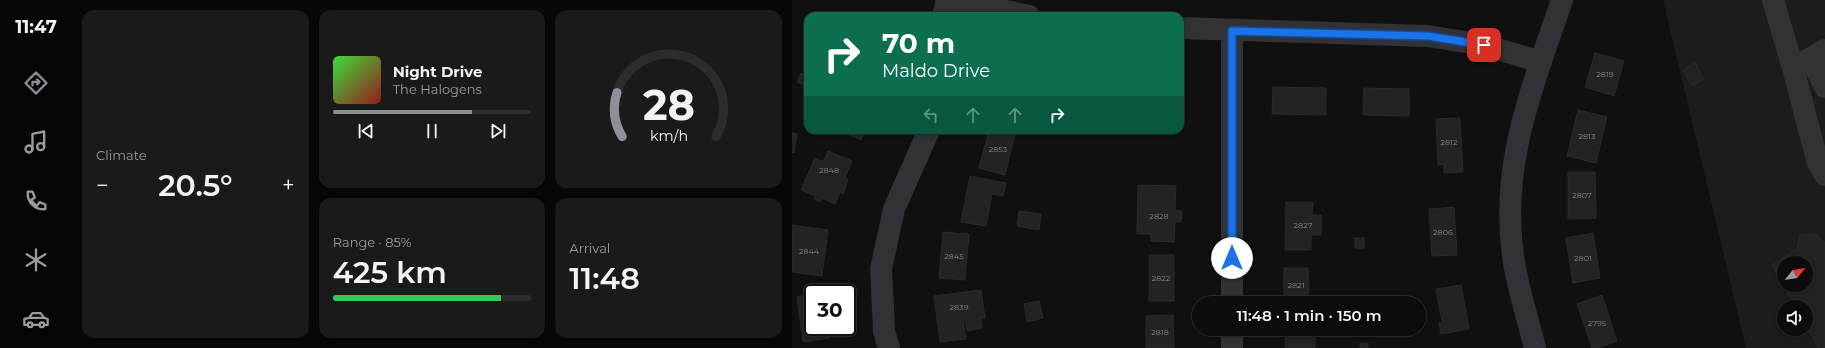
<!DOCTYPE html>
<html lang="en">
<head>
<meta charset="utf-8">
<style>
	:root { --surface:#0c0c0d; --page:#1a1a1b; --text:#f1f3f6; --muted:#9a9b9d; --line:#2c2c2e; --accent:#8c9099 }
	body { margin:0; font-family:Montserrat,sans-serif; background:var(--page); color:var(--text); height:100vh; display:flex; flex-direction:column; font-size:15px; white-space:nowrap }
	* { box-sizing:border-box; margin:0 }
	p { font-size:13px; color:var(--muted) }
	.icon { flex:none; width:22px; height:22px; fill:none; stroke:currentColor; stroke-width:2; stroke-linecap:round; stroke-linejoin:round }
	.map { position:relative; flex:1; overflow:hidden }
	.details { display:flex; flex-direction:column; gap:10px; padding:10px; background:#070707; width:720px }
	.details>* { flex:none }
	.hud { position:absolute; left:12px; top:12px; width:380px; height:122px; border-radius:12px; box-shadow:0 2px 6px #0003,0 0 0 1px var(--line); background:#0b6e4f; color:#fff; overflow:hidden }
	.needle { width:26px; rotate:60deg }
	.tools { position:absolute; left:985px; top:256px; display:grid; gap:8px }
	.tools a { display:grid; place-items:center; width:36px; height:36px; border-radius:50%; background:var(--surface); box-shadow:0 2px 6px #0003,0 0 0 1px var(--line); font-size:20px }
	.speed { position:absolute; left:12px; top:284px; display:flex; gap:8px; font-size:20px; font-weight:700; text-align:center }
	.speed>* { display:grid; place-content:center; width:52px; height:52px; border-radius:50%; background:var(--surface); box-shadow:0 2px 6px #0003,0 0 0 1px var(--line); line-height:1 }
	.speed .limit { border:2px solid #111; border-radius:6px; background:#fff; color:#111 }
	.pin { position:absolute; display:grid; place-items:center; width:34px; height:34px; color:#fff; margin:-17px; border-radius:8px; box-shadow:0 2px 6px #0006 }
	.me { position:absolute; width:44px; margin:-22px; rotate:0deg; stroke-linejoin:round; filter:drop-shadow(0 0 3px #0008) }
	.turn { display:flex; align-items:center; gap:14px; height:84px; padding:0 12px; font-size:18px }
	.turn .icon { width:52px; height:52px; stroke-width:2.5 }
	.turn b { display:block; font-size:28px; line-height:34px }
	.lanes { display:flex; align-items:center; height:38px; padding:0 12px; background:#0003; justify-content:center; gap:20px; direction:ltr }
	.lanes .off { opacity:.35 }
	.big { font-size:30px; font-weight:600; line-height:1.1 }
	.details .card { flex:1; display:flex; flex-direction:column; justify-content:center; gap:6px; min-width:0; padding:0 14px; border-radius:12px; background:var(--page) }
	.details .dial { align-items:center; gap:0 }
	.dial svg { height:104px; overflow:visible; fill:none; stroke:var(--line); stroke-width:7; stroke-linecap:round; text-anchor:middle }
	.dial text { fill:var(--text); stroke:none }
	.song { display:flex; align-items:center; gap:12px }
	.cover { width:48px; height:48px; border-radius:6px; background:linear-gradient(135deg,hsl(120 70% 55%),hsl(0 70% 35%)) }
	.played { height:4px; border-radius:2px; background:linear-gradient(90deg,var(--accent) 70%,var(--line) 70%) }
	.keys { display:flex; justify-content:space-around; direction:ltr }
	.heat { display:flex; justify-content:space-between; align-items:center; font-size:22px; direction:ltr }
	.charge { height:6px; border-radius:3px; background:linear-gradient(90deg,#34c759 85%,var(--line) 0) }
	.details .tiles { flex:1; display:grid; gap:10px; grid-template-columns:repeat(3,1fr) }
	.card:first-child { grid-row:span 2 }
	.trip { position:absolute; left:400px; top:296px; width:234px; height:40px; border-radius:20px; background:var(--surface); box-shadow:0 2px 6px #0003,0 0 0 1px var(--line); font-weight:600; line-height:40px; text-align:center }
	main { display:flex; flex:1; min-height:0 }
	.menu { display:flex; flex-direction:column; width:72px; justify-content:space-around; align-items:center; background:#050505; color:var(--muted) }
	.menu .icon { width:28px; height:28px }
	.menu .current { color:var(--accent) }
	.menu b { font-size:18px; color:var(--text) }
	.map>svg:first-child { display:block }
</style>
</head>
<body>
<main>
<nav class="menu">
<b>11:47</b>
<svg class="icon current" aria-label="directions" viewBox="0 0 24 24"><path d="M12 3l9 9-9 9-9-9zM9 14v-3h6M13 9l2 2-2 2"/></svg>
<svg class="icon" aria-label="music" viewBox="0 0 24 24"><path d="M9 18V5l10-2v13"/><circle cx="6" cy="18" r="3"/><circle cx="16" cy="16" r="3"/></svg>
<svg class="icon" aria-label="phone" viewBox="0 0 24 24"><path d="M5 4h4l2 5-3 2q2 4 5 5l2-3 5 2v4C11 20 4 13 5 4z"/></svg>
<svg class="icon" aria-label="climate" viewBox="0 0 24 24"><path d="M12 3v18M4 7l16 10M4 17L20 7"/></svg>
<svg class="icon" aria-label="car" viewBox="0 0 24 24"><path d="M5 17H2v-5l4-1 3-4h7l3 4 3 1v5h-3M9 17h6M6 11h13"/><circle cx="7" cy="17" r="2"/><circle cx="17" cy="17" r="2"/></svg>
</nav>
<section class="details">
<div class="tiles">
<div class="card"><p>Climate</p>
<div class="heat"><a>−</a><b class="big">20.5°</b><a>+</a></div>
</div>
<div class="card">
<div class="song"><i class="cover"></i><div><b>Night Drive</b><p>The Halogens</p></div></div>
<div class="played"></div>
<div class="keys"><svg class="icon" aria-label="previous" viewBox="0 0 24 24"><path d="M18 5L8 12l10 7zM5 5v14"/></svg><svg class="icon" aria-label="pause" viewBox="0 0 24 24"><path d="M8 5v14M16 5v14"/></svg><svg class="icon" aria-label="next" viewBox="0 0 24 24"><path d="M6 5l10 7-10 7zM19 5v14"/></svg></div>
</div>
<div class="card dial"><svg viewBox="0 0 100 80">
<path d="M14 69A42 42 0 1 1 86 69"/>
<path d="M14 69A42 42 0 0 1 10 35" stroke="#8c9099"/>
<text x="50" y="56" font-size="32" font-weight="700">28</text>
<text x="50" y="72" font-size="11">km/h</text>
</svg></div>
<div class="card"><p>Range · 85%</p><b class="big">425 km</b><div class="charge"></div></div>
<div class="card"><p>Arrival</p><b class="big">11:48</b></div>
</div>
</section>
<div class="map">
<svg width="1033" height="348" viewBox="0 0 1033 348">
	<rect width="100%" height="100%" fill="#101011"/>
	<!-- built -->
	<path fill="#1c1c1e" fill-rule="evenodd" d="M 871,0 L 1033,0 L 1033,348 L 954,348 ZM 992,263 L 1014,263 L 1014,285 L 992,285 ZM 992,307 L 1014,307 L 1014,329 L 992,329 Z"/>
	<!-- building -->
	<path fill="#232325" stroke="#2a2a2d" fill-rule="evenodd" d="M 803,53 L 832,61 L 822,96 L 793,87 Z
		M 903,63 L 912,79 L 900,86 L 891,70 Z
		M 9,73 L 16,77 L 14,86 L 5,82 Z
		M 481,87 L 534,88 L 534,115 L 480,114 Z
		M 572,88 L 617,89 L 617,116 L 571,115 Z
		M 786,110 L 815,117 L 804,163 L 775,156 Z
		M 668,118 L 671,172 L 652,173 L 652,164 L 646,165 L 644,119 Z
		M 46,130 L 73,130 L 69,140 Z
		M 197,130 L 224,130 L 213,175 L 187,168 Z
		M 0,133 L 5,134 L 2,153 L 0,152 Z
		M 36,151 L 60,161 L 53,178 L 56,179 L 51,194 L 48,192 L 43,204 L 30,198 L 29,202 L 22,199 L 23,196 L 9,190 L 23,158 L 31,162 Z
		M 776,172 L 803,172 L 804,218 L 776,219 Z
		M 178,176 L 214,183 L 211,196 L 200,194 L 194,226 L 169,222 Z
		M 346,185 L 384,186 L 383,210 L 390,211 L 389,222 L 383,222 L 382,242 L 359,241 L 359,234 L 345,234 Z
		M 494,202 L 521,202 L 520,215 L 529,215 L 529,235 L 519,235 L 519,250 L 493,250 Z
		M 662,207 L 665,255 L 640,256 L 637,209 Z
		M 227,211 L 249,214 L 247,230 L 225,226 Z
		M 0,225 L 36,230 L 30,276 L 0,272 Z
		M 151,232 L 177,234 L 173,280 L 147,278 Z
		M 801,233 L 808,278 L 781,283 L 774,238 Z
		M 1008,234 L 1022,235 L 1025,234 L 1031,243 L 1033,243 L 1033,348 L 1027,348 L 1014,326 L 1014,307 L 1003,307 L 980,265 L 1005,249 ZM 992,263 L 1014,263 L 1014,285 L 992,285 Z
		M 563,238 L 572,238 L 572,248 L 563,248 Z
		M 357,255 L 382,255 L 382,301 L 357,301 Z
		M 492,268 L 516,268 L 517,303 L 492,303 Z
		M 669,285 L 677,329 L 649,334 L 647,323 L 650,322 L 644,289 Z
		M 189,290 L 193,318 L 189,319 L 190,328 L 175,331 L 173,320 L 171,320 L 174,339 L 148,342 L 142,296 Z
		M 21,294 L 21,327 L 37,327 L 38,338 L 11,342 L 5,297 Z
		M 810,295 L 825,341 L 806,348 L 800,348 L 785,304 Z
		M 247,301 L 251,318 L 235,322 L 232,304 Z
		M 381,315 L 382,348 L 354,348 L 354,316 Z
		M 494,334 L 523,335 L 523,348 L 493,348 Z
		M 568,343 L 576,343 L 576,348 L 568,348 Z"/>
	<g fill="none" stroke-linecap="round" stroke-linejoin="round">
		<!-- minor -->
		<path stroke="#313236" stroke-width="22" d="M 163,0 L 237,16
			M 981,0 L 1001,68 L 1025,160 L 1033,175
			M 151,16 L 155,0
			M 388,28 L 636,36 L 692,45 L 749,62
			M 440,31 L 440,303
			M 1019,59 L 1033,87
			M 1001,68 L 1033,50
			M 440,329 L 440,348
			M 97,348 L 92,331 L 89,269 L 102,209 L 137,130
			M 743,348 C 736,319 725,286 721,256 C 708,163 741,86 770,0"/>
	</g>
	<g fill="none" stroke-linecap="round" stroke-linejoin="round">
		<!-- route casing -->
		<g stroke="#114b97" stroke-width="10">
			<path id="route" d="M 440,258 L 440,31 L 636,36 L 692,45"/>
		</g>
		<!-- route -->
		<use href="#route" stroke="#1a73e8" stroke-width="7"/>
	</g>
	<g text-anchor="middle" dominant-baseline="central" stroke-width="4" stroke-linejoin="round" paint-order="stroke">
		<!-- number labels -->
		<g font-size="8" fill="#81868d">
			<text x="813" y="74">2819</text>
			<text x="795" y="136">2813</text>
			<text x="657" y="142">2812</text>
			<text x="206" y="149">2853</text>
			<text x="37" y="170">2848</text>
			<text x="790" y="195">2807</text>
			<text x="367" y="216">2828</text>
			<text x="511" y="225">2827</text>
			<text x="651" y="232">2806</text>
			<text x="17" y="251">2844</text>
			<text x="162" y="256">2845</text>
			<text x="791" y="258">2801</text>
			<text x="369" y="278">2822</text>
			<text x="504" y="285">2821</text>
			<text x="167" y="307">2839</text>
			<text x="805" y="323">2795</text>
			<text x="368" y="332">2818</text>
		</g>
	</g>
</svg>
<div class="tools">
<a><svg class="needle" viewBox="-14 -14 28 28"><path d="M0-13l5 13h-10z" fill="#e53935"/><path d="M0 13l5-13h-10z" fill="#9a9b9d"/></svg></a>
<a><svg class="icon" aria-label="sound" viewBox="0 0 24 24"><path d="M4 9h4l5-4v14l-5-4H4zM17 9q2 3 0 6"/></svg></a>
</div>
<div class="speed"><div class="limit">30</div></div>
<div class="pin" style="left:692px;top:45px;background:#d93025"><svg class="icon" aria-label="arrive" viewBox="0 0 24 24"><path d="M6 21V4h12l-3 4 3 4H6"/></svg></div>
<svg class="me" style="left:440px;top:258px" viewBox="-20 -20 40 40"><circle r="19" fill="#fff"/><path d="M0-13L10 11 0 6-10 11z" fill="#1a73e8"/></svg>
<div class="trip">11:48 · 1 min · 150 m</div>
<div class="hud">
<div class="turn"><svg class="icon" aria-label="right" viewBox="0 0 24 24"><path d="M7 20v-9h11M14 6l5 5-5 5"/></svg><div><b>70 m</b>Maldo Drive</div></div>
<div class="lanes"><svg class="icon off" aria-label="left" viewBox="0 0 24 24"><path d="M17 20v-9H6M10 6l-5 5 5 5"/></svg><svg class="icon off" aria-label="ahead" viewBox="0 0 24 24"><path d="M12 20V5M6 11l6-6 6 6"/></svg><svg class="icon off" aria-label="ahead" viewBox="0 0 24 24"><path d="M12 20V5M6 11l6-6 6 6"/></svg><svg class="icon" aria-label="right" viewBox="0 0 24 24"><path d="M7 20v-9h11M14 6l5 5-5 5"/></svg></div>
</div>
</div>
</main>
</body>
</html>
